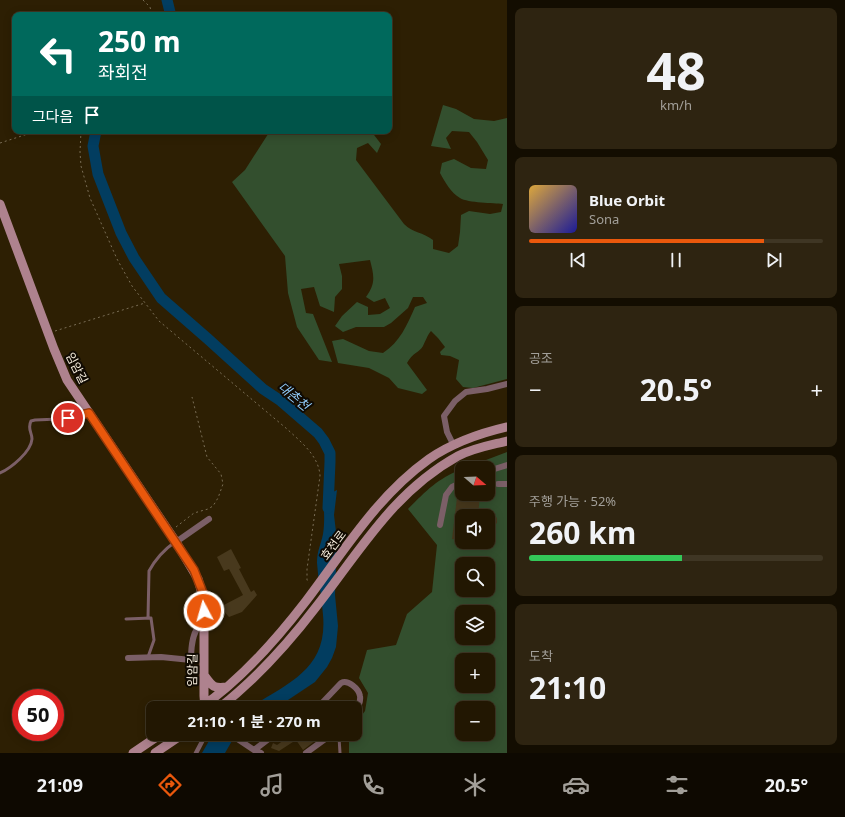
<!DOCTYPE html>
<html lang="ko">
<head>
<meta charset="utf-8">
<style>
	:root { --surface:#221702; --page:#2e2411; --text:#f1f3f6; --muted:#a29f99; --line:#3f3624; --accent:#ea580c }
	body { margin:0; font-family:"Noto Sans","Noto Sans KR",sans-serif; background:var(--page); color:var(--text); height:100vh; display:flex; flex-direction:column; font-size:15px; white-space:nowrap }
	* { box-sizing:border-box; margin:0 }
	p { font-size:13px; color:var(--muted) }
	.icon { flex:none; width:22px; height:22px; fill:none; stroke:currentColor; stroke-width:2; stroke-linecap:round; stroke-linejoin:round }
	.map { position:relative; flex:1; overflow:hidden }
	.side { display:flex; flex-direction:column; gap:8px; padding:8px; background:#130d01; width:338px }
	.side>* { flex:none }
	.hud { position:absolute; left:12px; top:12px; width:380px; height:122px; border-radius:8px; box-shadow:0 2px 10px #0003,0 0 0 1px var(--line); background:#00695c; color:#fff; overflow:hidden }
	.needle { width:26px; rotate:109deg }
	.fabs { position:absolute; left:455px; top:461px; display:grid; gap:8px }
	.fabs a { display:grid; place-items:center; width:40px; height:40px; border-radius:8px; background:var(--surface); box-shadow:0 2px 10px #0003,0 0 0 1px var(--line); font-size:20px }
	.speed { position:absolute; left:12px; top:689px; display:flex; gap:8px; font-size:20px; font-weight:700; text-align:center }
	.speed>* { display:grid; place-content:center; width:52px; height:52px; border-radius:50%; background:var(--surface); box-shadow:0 2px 10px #0003,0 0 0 1px var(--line); line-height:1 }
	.speed .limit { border:6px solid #d22; background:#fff; color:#111 }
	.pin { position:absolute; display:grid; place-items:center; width:34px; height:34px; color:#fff; margin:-17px; border:2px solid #fff; border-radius:50%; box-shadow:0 1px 4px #0007 }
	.me { position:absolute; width:44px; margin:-22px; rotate:354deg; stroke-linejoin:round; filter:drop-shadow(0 0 3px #0008) }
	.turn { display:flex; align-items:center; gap:14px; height:84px; padding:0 20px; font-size:18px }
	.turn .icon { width:52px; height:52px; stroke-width:2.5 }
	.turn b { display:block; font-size:28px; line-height:34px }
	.then { display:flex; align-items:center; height:38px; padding:0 20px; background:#0003; gap:8px; font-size:15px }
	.big { font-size:30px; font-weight:700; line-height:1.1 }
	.side .card { flex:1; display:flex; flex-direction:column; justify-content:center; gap:6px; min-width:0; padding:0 14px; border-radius:8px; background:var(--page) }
	.side .dial { align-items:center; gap:0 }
	.dial b { font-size:52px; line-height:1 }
	.song { display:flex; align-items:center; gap:12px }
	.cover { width:48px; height:48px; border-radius:6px; background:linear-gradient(135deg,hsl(40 70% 55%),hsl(240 70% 35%)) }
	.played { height:4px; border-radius:2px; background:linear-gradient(90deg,var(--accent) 80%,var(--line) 80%) }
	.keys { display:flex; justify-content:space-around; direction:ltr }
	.heat { display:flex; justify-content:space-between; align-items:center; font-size:22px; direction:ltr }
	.charge { height:6px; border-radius:3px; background:linear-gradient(90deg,#34c759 52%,var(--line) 0) }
	.trip { position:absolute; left:146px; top:701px; width:216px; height:40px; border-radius:8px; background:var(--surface); box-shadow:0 2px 10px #0003,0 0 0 1px var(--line); font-weight:700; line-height:40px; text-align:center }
	.dock { display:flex; height:64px; justify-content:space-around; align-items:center; background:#0e0901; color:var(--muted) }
	.dock .icon { width:28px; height:28px }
	.dock .active { color:var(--accent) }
	.dock b { font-size:18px; color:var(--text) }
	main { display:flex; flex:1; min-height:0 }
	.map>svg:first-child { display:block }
</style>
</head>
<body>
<main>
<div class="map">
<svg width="507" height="753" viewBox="0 0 507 753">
	<rect width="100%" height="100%" fill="#2d1f03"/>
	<!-- green -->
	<path fill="#334f2e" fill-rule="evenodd" d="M 443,105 L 456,109 L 474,119 L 494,121 L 507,118 L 507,379 L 473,388 L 463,387 L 456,379 L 459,360 L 450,356 L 441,355 L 440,352 L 445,347 L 438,338 L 431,331 C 427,336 426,340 423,346 C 420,352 412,353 407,363 L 427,390 L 422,394 L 398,388 L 389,378 L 369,368 L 338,363 L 332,341 L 343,339 L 369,351 L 383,353 C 400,342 407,325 415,307 L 427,303 L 423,297 L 413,297 L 408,308 L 391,323 L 384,327 L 356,327 L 343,332 L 335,326 L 342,316 L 357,302 L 368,307 L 368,315 L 380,314 L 390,308 L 385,298 L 374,302 L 366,297 C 376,283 374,276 370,260 L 339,264 L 342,276 L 342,289 L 335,297 L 334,312 L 320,306 L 314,287 L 301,289 L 306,313 L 313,314 L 332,362 L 319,360 L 297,327 L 288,293 L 285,256 L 232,182 L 245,170 L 270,131 L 371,131 L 381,144 L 377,153 L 368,143 L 357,148 L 356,160 L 404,224 C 413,233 423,232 433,240 L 433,249 L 449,253 L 458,246 L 460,232 L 461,215 L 469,211 L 490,214 L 501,212 L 503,204 C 494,203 468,203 460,198 C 451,193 445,182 440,173 L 442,163 L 454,159 L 471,168 L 486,169 L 488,160 L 477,142 L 469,132 L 452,131 L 446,138 L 451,149 L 431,146 Z
		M 507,452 L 507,753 L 349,753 L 349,734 L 355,734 L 355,724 L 365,711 L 368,693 L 359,678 L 367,650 L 396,645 L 407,614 L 432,592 L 437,545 L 408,509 C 427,490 437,479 462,469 L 462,494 L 488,494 L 488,468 L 465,468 ZM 462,516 L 488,516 L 488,542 L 462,542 ZM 462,564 L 488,564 L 488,590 L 462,590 ZM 462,612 L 488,612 L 488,638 L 462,638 ZM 462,660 L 488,660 L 488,686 L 462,686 ZM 462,708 L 488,708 L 488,734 L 462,734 Z"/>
	<!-- water -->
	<path fill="#023d60" d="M 337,490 L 334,515 L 337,540 L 335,595 L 338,626 L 336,647 L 332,658 L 327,667 L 315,682 L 276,708 L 249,708 C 288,683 328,669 323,615 C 322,598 318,580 317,563 C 317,550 321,545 323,534 C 325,522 324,508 323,497 Z
		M 213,734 L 236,734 L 225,753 L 202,753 Z"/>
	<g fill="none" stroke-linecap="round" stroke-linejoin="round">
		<!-- river -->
		<path stroke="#023d60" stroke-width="11" d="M 167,0 L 170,12 L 169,15
			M 96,131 L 93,146 L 98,174 L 121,233 L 134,258 L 161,298 L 208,339 L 263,389 L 281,401 L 318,433 L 324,441 L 330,453 L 330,462 L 328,508"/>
	</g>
	<!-- building -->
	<path fill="#48391d" d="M 462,487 L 462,494 L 480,495 L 478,516 L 462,516 L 462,540 L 452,539 L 458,489 Z
		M 493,514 L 497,518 L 497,523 L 493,526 L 490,540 L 488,540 L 488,516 Z
		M 231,549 L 241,568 L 239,569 L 251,592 L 254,590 L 257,595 L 242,612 L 229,617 L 220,607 L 243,595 L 229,569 L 224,571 L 217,557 Z
		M 284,734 L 324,734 L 303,750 L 296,740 L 279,751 L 271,748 L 273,743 L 277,745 L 287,738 Z"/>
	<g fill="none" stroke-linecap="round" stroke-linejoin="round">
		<!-- path -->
		<path stroke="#796d55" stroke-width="1" stroke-dasharray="2 3" stroke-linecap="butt" d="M 143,0 L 150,7 L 152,15
			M 81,131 L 80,152 L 81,166 L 90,198 L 117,259 L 132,286 L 159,321 L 287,429 C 301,442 319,456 320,476 L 307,569 L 307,580 L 309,583
			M 0,143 L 37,131
			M 55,331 L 145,303
			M 176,527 L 194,513 L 208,509 L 213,506 L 218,498 L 223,484 L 221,474 L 207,457 L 192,397"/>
		<!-- service -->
		<path stroke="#7b5f67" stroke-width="3" d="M 0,473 C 11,468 31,452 32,439 C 32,432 27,429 31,421 L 35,420 L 59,419 L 87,413
			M 148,618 L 149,571 C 155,560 165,549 175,542
			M 126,619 L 151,618 L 154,640 L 148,657
			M 337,734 L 339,737 L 340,753"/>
		<!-- pedestrian -->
		<path stroke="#7b5f67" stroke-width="4.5" d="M 196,753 L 206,734"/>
		<!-- minor -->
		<path stroke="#7b5f67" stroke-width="6" d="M 454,446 L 447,432 L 444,416 L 455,401 L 466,392 L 487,389 L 507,384
			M 488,471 L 507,465
			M 498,484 L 507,484
			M 440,525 L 446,495 L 452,487 L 462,482
			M 176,542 L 209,519
			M 128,658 L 161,657 L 191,660 C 191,647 192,629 204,621
			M 314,708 L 321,704 L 341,683 C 348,679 359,689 360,696 C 361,702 358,707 355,712
			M 230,734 L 254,750 L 261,753
			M 254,750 L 275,734
			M 306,753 L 332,734"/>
		<!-- secondary -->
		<path stroke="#ae828e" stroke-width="9" d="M 0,204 L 54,349 L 67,380 L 176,542 L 198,579 L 204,601 L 204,696 L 205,708
			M 204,675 C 212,686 213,689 227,687
			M 200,708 C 241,680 276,640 306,601 C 344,551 377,496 429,459 C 451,444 481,433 507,427
			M 219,708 C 256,679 287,645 316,607 C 360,551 393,492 458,456 C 473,448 491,445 507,441
			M 133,753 L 161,734
			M 155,753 L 183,734"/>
	</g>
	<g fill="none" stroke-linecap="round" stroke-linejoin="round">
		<!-- route casing -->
		<g stroke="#983908" stroke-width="10">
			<path id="route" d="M 68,418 L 89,413 L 194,570 L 203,593 L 204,611"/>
		</g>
		<!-- route -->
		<use href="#route" stroke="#ea580c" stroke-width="7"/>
	</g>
	<g text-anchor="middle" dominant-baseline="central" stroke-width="4" stroke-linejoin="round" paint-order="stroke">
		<!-- street labels -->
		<g font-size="12" fill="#f7eede" stroke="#100a02">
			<text transform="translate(77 368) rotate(63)">임암길</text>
			<text transform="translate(333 545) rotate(-53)">효천로</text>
			<text transform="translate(192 670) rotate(-89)">임암길</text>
		</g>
		<!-- water labels -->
		<g font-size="13" font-style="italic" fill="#92cdfc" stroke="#100a02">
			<text transform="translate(294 396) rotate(39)">대촌천</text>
		</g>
	</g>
</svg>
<div class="fabs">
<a><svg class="needle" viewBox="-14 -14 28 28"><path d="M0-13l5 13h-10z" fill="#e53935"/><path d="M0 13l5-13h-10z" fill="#a29f99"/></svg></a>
<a><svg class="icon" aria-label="sound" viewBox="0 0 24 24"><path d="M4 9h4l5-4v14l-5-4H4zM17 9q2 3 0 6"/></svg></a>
<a><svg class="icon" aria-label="search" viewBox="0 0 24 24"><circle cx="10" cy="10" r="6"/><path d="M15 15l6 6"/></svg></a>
<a><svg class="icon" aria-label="layers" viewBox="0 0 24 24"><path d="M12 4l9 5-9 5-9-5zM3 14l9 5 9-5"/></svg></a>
<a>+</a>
<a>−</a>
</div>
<div class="speed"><div class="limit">50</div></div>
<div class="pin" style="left:68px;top:418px;background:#d93025"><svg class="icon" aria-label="arrive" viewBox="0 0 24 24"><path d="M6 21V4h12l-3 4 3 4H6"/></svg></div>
<svg class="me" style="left:204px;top:611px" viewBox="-20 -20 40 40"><circle r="17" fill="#ea580c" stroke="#fff" stroke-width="3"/><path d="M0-11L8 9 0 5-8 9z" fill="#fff"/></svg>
<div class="trip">21:10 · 1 분 · 270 m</div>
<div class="hud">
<div class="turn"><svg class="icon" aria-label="left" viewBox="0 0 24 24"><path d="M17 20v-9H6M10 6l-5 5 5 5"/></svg><div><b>250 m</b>좌회전</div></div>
<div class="then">그다음<svg class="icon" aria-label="arrive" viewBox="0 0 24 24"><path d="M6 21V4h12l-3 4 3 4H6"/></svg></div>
</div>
</div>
<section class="side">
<div class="card dial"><b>48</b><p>km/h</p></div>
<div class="card">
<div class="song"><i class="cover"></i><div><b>Blue Orbit</b><p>Sona</p></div></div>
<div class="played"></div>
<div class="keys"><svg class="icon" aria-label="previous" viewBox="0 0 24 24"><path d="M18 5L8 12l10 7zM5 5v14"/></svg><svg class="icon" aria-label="pause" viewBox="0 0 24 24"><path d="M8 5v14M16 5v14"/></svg><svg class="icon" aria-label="next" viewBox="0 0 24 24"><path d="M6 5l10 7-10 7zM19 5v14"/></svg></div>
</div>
<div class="card"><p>공조</p>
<div class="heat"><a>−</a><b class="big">20.5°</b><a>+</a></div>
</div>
<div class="card"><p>주행 가능 · 52%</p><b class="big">260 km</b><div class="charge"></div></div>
<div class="card"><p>도착</p><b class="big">21:10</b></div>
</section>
</main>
<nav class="dock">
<b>21:09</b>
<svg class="icon active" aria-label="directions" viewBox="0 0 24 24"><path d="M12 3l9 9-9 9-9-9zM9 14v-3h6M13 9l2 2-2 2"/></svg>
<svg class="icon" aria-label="music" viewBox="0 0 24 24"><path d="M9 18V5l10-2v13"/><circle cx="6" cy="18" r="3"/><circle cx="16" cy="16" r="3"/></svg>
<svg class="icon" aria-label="phone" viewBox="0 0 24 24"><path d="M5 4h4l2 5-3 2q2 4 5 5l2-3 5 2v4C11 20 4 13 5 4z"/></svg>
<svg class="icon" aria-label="climate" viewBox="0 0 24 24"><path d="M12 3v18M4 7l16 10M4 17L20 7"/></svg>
<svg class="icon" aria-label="car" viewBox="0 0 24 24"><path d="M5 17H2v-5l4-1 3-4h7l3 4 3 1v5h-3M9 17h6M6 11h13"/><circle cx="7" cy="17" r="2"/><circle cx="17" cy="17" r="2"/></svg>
<svg class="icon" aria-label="filters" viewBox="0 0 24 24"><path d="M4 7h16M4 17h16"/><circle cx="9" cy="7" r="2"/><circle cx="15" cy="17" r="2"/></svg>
<b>20.5°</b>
</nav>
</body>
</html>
